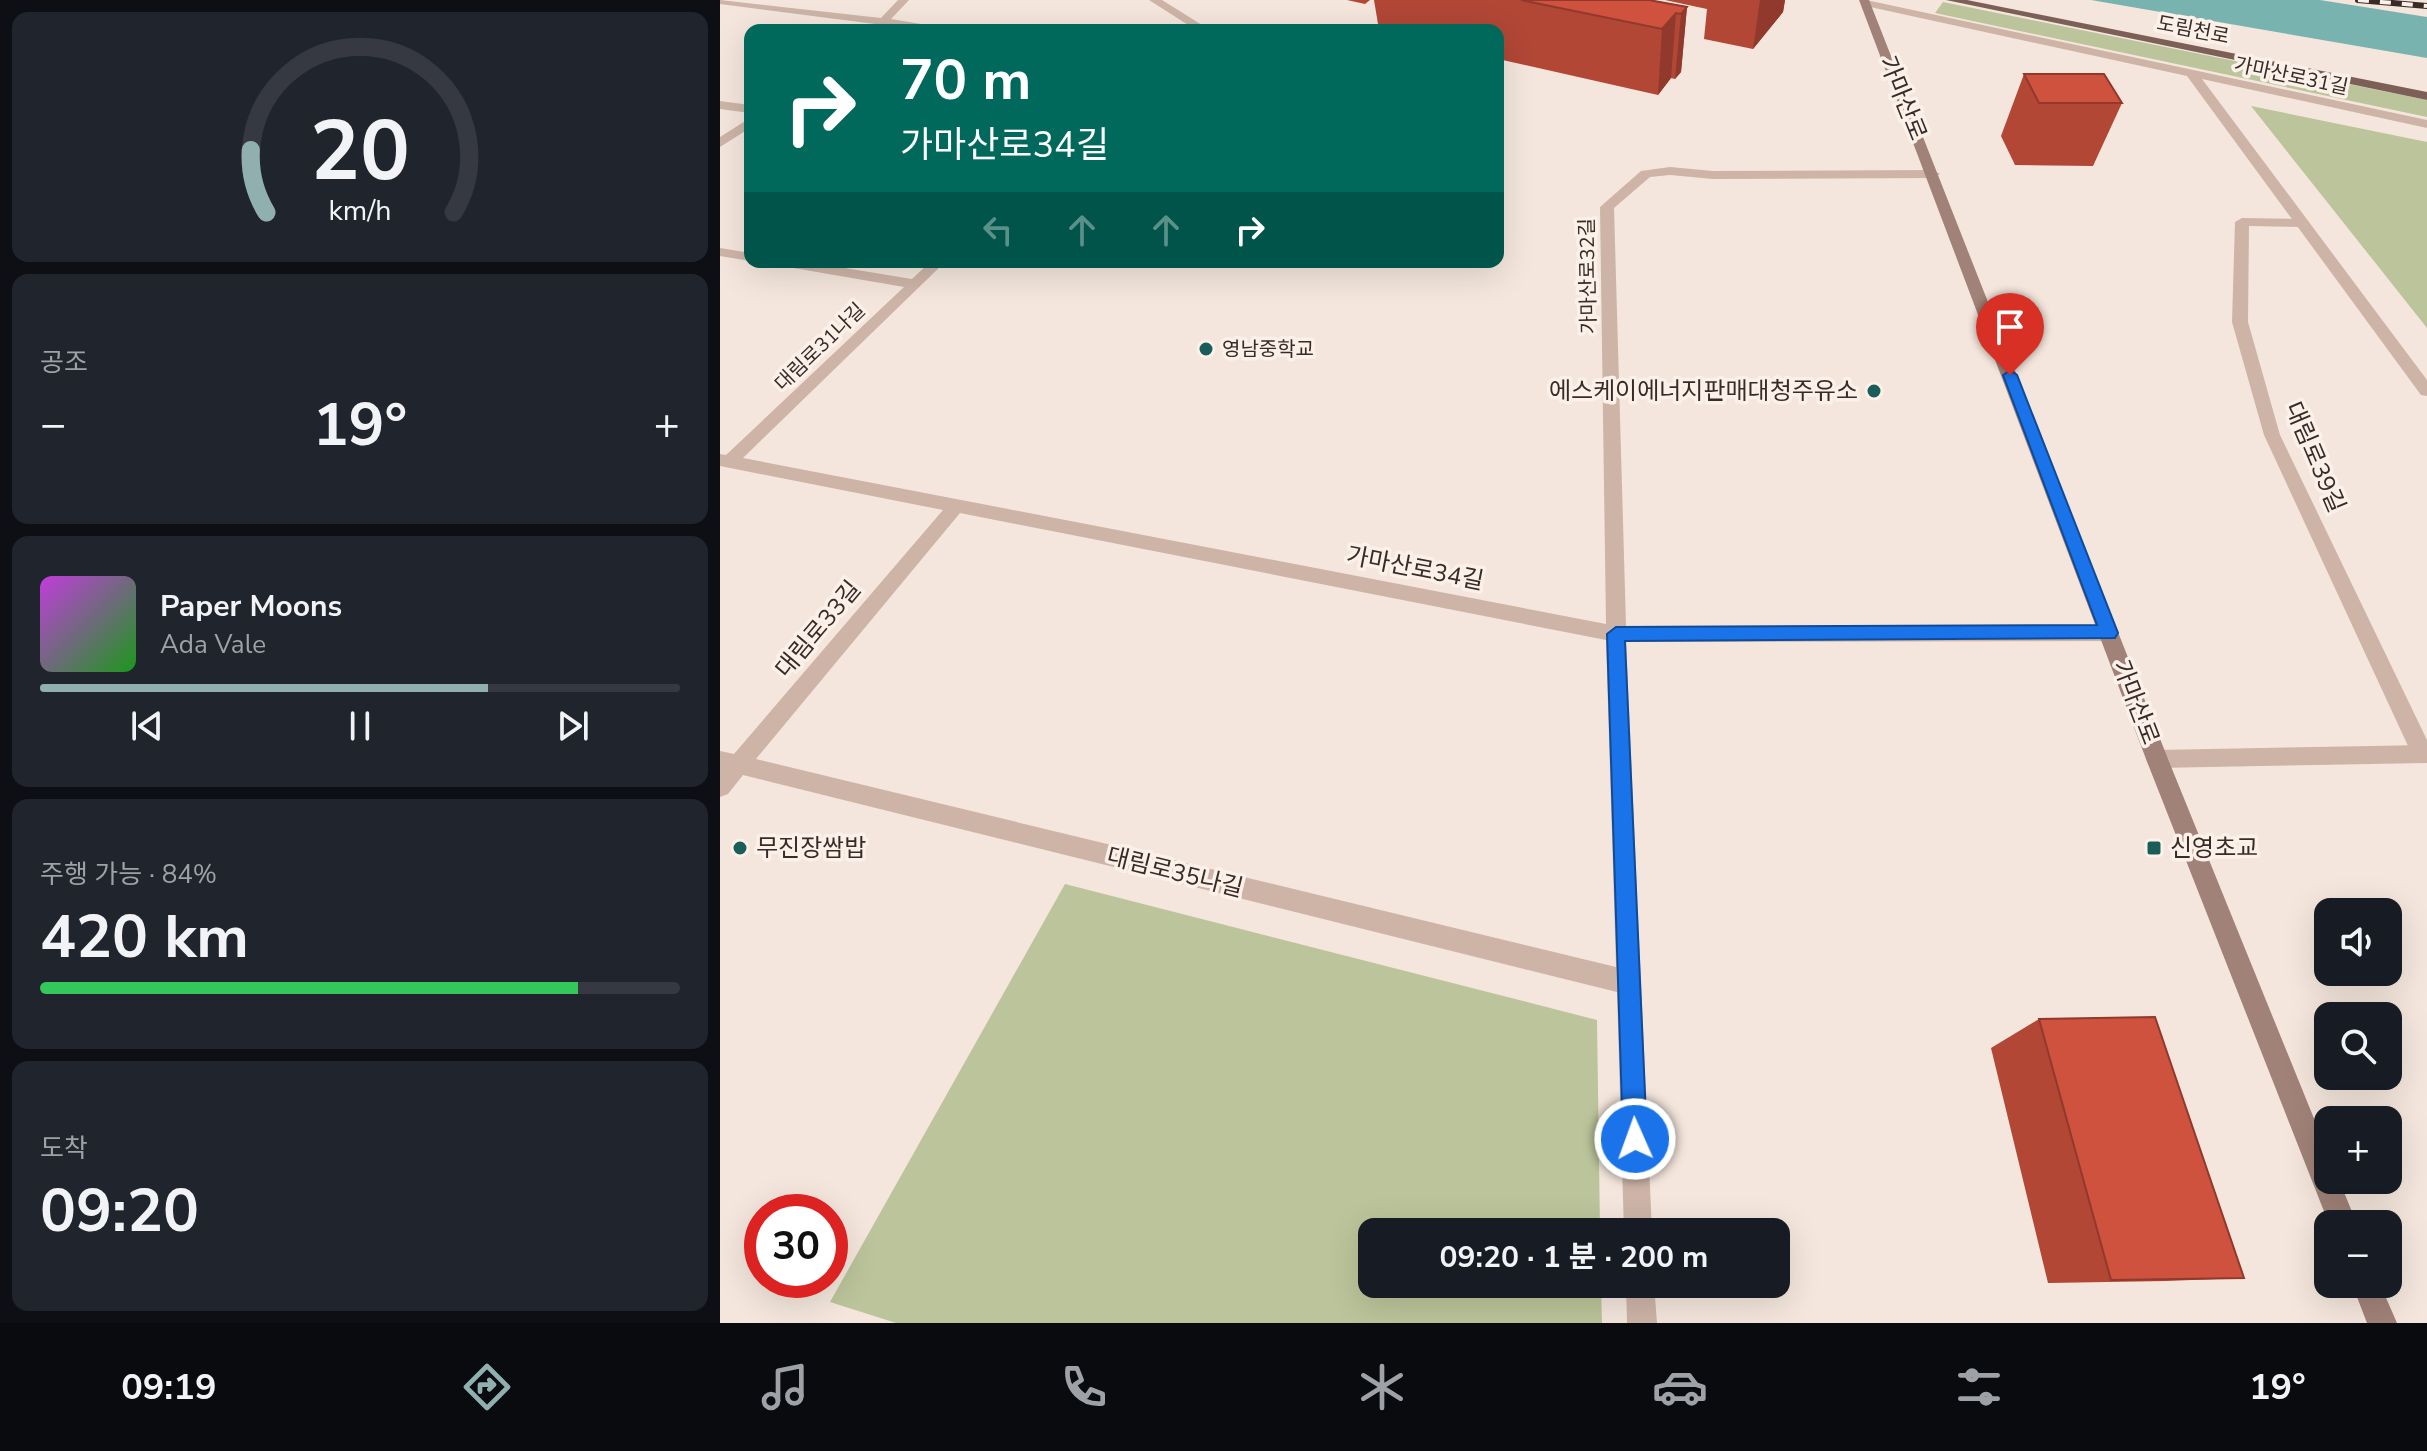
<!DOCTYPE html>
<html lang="ko">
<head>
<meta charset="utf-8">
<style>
	:root { --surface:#171b24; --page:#20242c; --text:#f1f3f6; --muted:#9ea1a6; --line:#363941; --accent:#90b0b0 }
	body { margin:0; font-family:"Nunito Sans","Noto Sans KR",sans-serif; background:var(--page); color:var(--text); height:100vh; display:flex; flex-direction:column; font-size:30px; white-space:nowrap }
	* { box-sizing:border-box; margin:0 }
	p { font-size:26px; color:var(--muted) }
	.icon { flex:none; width:44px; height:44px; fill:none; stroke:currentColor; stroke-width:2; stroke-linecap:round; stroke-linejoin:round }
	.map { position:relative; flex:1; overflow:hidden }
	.drawer { display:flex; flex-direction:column; gap:12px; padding:12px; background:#0d0f14; width:720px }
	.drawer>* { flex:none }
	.guide { position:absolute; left:24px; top:24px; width:760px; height:244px; border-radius:16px; box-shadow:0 8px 32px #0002; background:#00695c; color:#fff; overflow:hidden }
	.buttons { position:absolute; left:1594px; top:898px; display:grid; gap:16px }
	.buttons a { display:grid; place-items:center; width:88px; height:88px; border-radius:16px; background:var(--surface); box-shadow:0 8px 32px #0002; font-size:40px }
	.speed { position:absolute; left:24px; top:1194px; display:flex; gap:16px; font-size:40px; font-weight:700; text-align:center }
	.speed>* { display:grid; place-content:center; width:104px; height:104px; border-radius:50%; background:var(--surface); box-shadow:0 8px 32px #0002; line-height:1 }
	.speed .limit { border:12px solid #d22; background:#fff; color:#111 }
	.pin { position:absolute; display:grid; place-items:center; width:68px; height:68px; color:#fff; margin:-82px -34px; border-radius:50% 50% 50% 0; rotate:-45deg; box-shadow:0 0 8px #0007 }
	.pin .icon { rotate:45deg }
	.me { position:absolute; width:88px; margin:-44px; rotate:358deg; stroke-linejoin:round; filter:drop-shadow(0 0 6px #0008) }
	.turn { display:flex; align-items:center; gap:28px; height:168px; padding:0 24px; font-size:36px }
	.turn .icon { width:104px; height:104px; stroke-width:2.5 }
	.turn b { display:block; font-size:56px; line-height:68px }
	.lanes { display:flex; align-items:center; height:76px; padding:0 24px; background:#0003; justify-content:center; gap:40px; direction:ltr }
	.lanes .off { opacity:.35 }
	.big { font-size:60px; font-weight:700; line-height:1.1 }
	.drawer .card { flex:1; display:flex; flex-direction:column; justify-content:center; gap:12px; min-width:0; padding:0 28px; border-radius:16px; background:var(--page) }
	.drawer .dial { align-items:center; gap:0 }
	.dial svg { height:208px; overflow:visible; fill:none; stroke:var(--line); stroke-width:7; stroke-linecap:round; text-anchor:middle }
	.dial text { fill:var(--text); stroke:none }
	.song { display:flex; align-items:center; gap:24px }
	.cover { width:96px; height:96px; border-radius:12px; background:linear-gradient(135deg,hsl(290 70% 55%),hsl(120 70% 35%)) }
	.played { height:8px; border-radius:4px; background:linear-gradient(90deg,var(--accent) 70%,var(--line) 70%) }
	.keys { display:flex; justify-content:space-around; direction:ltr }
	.heat { display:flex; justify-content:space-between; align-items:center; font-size:44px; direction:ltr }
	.charge { height:12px; border-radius:6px; background:linear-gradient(90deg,#34c759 84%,var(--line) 0) }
	.trip { position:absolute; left:638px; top:1218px; width:432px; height:80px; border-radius:16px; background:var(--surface); box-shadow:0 8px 32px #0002; font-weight:700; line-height:80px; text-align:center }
	.tab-bar { display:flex; height:128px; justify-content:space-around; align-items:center; background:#090b0e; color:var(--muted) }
	.tab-bar .icon { width:56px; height:56px }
	.tab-bar .selected { color:var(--accent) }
	.tab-bar b { font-size:36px; color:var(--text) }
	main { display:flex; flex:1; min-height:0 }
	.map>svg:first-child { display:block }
</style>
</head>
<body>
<main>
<section class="drawer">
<div class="card dial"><svg viewBox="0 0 100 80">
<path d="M14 69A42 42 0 1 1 86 69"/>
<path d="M14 69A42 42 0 0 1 8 45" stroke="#90b0b0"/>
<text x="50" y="56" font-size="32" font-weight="700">20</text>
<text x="50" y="72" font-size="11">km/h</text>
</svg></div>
<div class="card"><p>공조</p>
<div class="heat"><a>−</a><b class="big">19°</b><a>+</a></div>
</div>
<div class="card">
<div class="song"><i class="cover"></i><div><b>Paper Moons</b><p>Ada Vale</p></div></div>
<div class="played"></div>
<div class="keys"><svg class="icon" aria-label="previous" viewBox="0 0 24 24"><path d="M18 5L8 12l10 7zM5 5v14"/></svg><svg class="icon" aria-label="pause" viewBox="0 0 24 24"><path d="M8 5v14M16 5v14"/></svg><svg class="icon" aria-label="next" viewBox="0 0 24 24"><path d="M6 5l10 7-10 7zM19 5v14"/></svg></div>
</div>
<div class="card"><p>주행 가능 · 84%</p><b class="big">420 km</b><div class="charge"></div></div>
<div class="card"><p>도착</p><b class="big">09:20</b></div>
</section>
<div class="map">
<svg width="1707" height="1323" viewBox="0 0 1707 1323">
	<rect width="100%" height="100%" fill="#f4e6dc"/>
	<!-- green -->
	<path fill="#bbc49a" d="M 1223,2 L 1707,100 L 1707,117 L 1215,13 Z
		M 1531,106 L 1707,142 L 1707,328 Z
		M 345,884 L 877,1020 L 880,1232 L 652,1232 L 652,1284 L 881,1284 L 882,1323 L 176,1323 L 110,1302 Z"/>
	<!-- water -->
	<path fill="#78b3af" d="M 1371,0 L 1600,0 L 1707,17 L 1707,58 Z"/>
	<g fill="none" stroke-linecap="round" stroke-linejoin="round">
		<!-- lane -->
		<path fill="#cdb4a7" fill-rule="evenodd" d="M 1522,218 L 1583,219 L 1590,223 L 1583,227 L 1529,226 L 1528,322 L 1560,435 L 1707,740 L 1707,762 L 1703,763 L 1695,761 L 1544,435 L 1512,322 L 1515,222 Z"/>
		<!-- street -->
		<path fill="#cdb4a7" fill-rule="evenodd" d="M 0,0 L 161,18 L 178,0 L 189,0 L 171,19 L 237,30 L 166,25 L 161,30 L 151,30 L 155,24 L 0,4 Z
			M 429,0 L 442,0 L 490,30 L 476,30 Z
			M 1146,0 L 1707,120 L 1707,128 L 1482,79 L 1707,380 L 1707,396 L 1701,395 L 1467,76 L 1141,5 L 1141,1 Z
			M 0,101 L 30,105 L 30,113 L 0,109 Z
			M 30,118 L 30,128 L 0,147 L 0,137 Z
			M 950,167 L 993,171 L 1213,170 L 1220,174 L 1213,178 L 993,179 L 950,175 L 930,177 L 894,208 L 906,626 L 1389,625 L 1396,627 L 1399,633 L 1396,639 L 1389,641 L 906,642 L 932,1232 L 904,1232 L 897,992 L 23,775 L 8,794 L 0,797 L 0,751 L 14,754 L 223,510 L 0,466 L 0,454 L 6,455 L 184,287 L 62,266 L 55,262 L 88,262 L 192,279 L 210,262 L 225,262 L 23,458 L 886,624 L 880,207 L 921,171 ZM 240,513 L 886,640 L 896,967 L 36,759 Z
			M 0,248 L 30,253 L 30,261 L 0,256 Z
			M 1707,745 L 1707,763 L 1437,768 L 1429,766 L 1426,759 L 1429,752 L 1437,750 Z
			M 906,1284 L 934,1284 L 937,1323 L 907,1323 Z"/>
		<!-- secondary -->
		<path fill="#a18278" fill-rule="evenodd" d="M 1139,0 L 1149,0 L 1448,759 L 1608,1153 L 1608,1180 L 1619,1180 L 1637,1224 L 1609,1224 L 1426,759 Z
			M 1632,1284 L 1660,1284 L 1677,1323 L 1647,1323 Z"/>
		<!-- primary -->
		<path fill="#7c6058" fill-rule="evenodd" d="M 1226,0 L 1247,0 L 1707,92 L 1707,100 Z"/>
		<!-- rail casing -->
		<g stroke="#392b28" stroke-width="6">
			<path id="rail" d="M 1638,0 L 1707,6"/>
		</g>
		<!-- rail -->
		<use href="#rail" stroke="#fbf1e9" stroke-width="4" stroke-dasharray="11" stroke-linecap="butt"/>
	</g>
	<!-- wall -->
	<path fill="#b24736" d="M 627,0 L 650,0 L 645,4 Z
		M 654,0 L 929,0 L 967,7 L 961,72 L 955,79 L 951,78 L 938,95 L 778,59 L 778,30 L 659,30 Z
		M 945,0 L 1065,0 L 1063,12 L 1033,49 L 984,39 L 987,9 Z
		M 1304,74 L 1402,103 L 1373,166 L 1295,165 L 1281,136 Z
		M 1319,1019 L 1524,1278 L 1446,1281 L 1328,1283 L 1271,1048 Z"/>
	<!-- shaded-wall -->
	<path fill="#91392c" d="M 1040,0 L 1065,0 L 1063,12 L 1033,49 Z
		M 967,7 L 961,72 L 955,79 L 961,14 Z
		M 956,13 L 951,78 L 938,95 L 942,29 Z"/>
	<!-- building -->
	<path fill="#cf523f" stroke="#91392c" stroke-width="2" d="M 801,0 L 929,0 L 967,7 L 961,14 L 956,13 L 942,29 Z
		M 1304,74 L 1384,74 L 1402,103 L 1319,103 Z
		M 1435,1017 L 1524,1278 L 1391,1280 L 1319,1019 Z"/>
	<!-- route -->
	<path fill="#1a73e8" stroke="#114b97" stroke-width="2" d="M 1290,370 L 1297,375 L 1398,633 L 1395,638 L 905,641 L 927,1139 L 924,1147 L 915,1151 L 907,1147 L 903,1139 L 887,634 L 896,627 L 1377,625 L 1283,375 Z"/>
	<!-- markers -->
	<g fill="#1a5e5b" stroke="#fbf1e9" stroke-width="3">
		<circle cx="486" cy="349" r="8"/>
		<circle cx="1154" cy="391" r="8"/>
		<circle cx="20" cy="848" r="8"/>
		<rect x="1426" y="840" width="16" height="16" rx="4"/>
	</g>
	<g text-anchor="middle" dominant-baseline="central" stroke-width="7" stroke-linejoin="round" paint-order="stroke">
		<!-- far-street labels -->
		<g font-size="20" fill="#392b28" stroke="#fbf1e9">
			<text transform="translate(1473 30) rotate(11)">도림천로</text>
			<text transform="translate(1571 76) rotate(12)">가마산로31길</text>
			<text transform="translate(868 276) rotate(-91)">가마산로32길</text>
			<text transform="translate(100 347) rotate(-44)">대림로31나길</text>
		</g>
		<!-- far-poi labels -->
		<g font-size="20" fill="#392b28" stroke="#fbf1e9" text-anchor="start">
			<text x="502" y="349">영남중학교</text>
		</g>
		<!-- street labels -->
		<g font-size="24" fill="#392b28" stroke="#fbf1e9">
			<text transform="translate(1183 98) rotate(68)">가마산로</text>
			<text transform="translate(1595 457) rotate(67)">대림로39길</text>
			<text transform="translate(695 568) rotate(11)">가마산로34길</text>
			<text transform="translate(98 629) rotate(-50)">대림로33길</text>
			<text transform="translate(1416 702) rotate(69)">가마산로</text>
			<text transform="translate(455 872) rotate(14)">대림로35나길</text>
		</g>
		<!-- poi labels -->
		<g font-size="24" fill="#392b28" stroke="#fbf1e9" text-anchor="start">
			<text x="1138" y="391" text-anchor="end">에스케이에너지판매대청주유소</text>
			<text x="36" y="848">무진장쌈밥</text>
			<text x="1450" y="848">신영초교</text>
		</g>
	</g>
</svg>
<div class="buttons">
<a><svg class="icon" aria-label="sound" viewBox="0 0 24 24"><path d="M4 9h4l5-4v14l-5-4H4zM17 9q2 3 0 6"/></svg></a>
<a><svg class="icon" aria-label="search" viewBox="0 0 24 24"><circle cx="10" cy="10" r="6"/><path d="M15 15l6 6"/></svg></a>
<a>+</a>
<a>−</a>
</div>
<div class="speed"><div class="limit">30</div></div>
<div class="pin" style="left:1290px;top:375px;background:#d93025"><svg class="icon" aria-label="arrive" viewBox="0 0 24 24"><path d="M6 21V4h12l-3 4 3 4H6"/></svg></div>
<svg class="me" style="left:915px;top:1139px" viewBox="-20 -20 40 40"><circle r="17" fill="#1a73e8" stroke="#fff" stroke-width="3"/><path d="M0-11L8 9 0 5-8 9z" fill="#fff"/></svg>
<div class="trip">09:20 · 1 분 · 200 m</div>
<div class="guide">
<div class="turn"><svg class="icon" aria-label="right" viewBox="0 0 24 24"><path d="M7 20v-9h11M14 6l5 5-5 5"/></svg><div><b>70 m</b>가마산로34길</div></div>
<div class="lanes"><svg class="icon off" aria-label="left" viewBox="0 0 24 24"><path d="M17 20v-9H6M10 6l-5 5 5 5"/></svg><svg class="icon off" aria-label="ahead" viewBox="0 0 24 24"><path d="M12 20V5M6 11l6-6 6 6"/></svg><svg class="icon off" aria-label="ahead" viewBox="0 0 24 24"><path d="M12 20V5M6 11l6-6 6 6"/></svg><svg class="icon" aria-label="right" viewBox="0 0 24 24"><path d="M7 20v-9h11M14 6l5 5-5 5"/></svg></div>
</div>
</div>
</main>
<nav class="tab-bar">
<b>09:19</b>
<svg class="icon selected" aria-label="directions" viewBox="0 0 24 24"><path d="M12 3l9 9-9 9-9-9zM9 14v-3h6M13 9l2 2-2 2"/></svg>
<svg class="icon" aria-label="music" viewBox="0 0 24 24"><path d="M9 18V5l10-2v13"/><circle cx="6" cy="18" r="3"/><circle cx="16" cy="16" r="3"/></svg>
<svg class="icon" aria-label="phone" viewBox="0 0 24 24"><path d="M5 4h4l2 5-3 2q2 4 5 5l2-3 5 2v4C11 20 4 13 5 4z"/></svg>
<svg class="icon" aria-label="climate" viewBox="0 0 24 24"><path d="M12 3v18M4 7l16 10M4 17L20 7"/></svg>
<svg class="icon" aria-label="car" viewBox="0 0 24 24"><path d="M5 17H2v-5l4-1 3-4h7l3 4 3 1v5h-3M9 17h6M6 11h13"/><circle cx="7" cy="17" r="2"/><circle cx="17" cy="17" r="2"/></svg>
<svg class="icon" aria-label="filters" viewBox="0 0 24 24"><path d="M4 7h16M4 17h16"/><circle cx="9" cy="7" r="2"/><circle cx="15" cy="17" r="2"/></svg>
<b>19°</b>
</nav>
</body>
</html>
